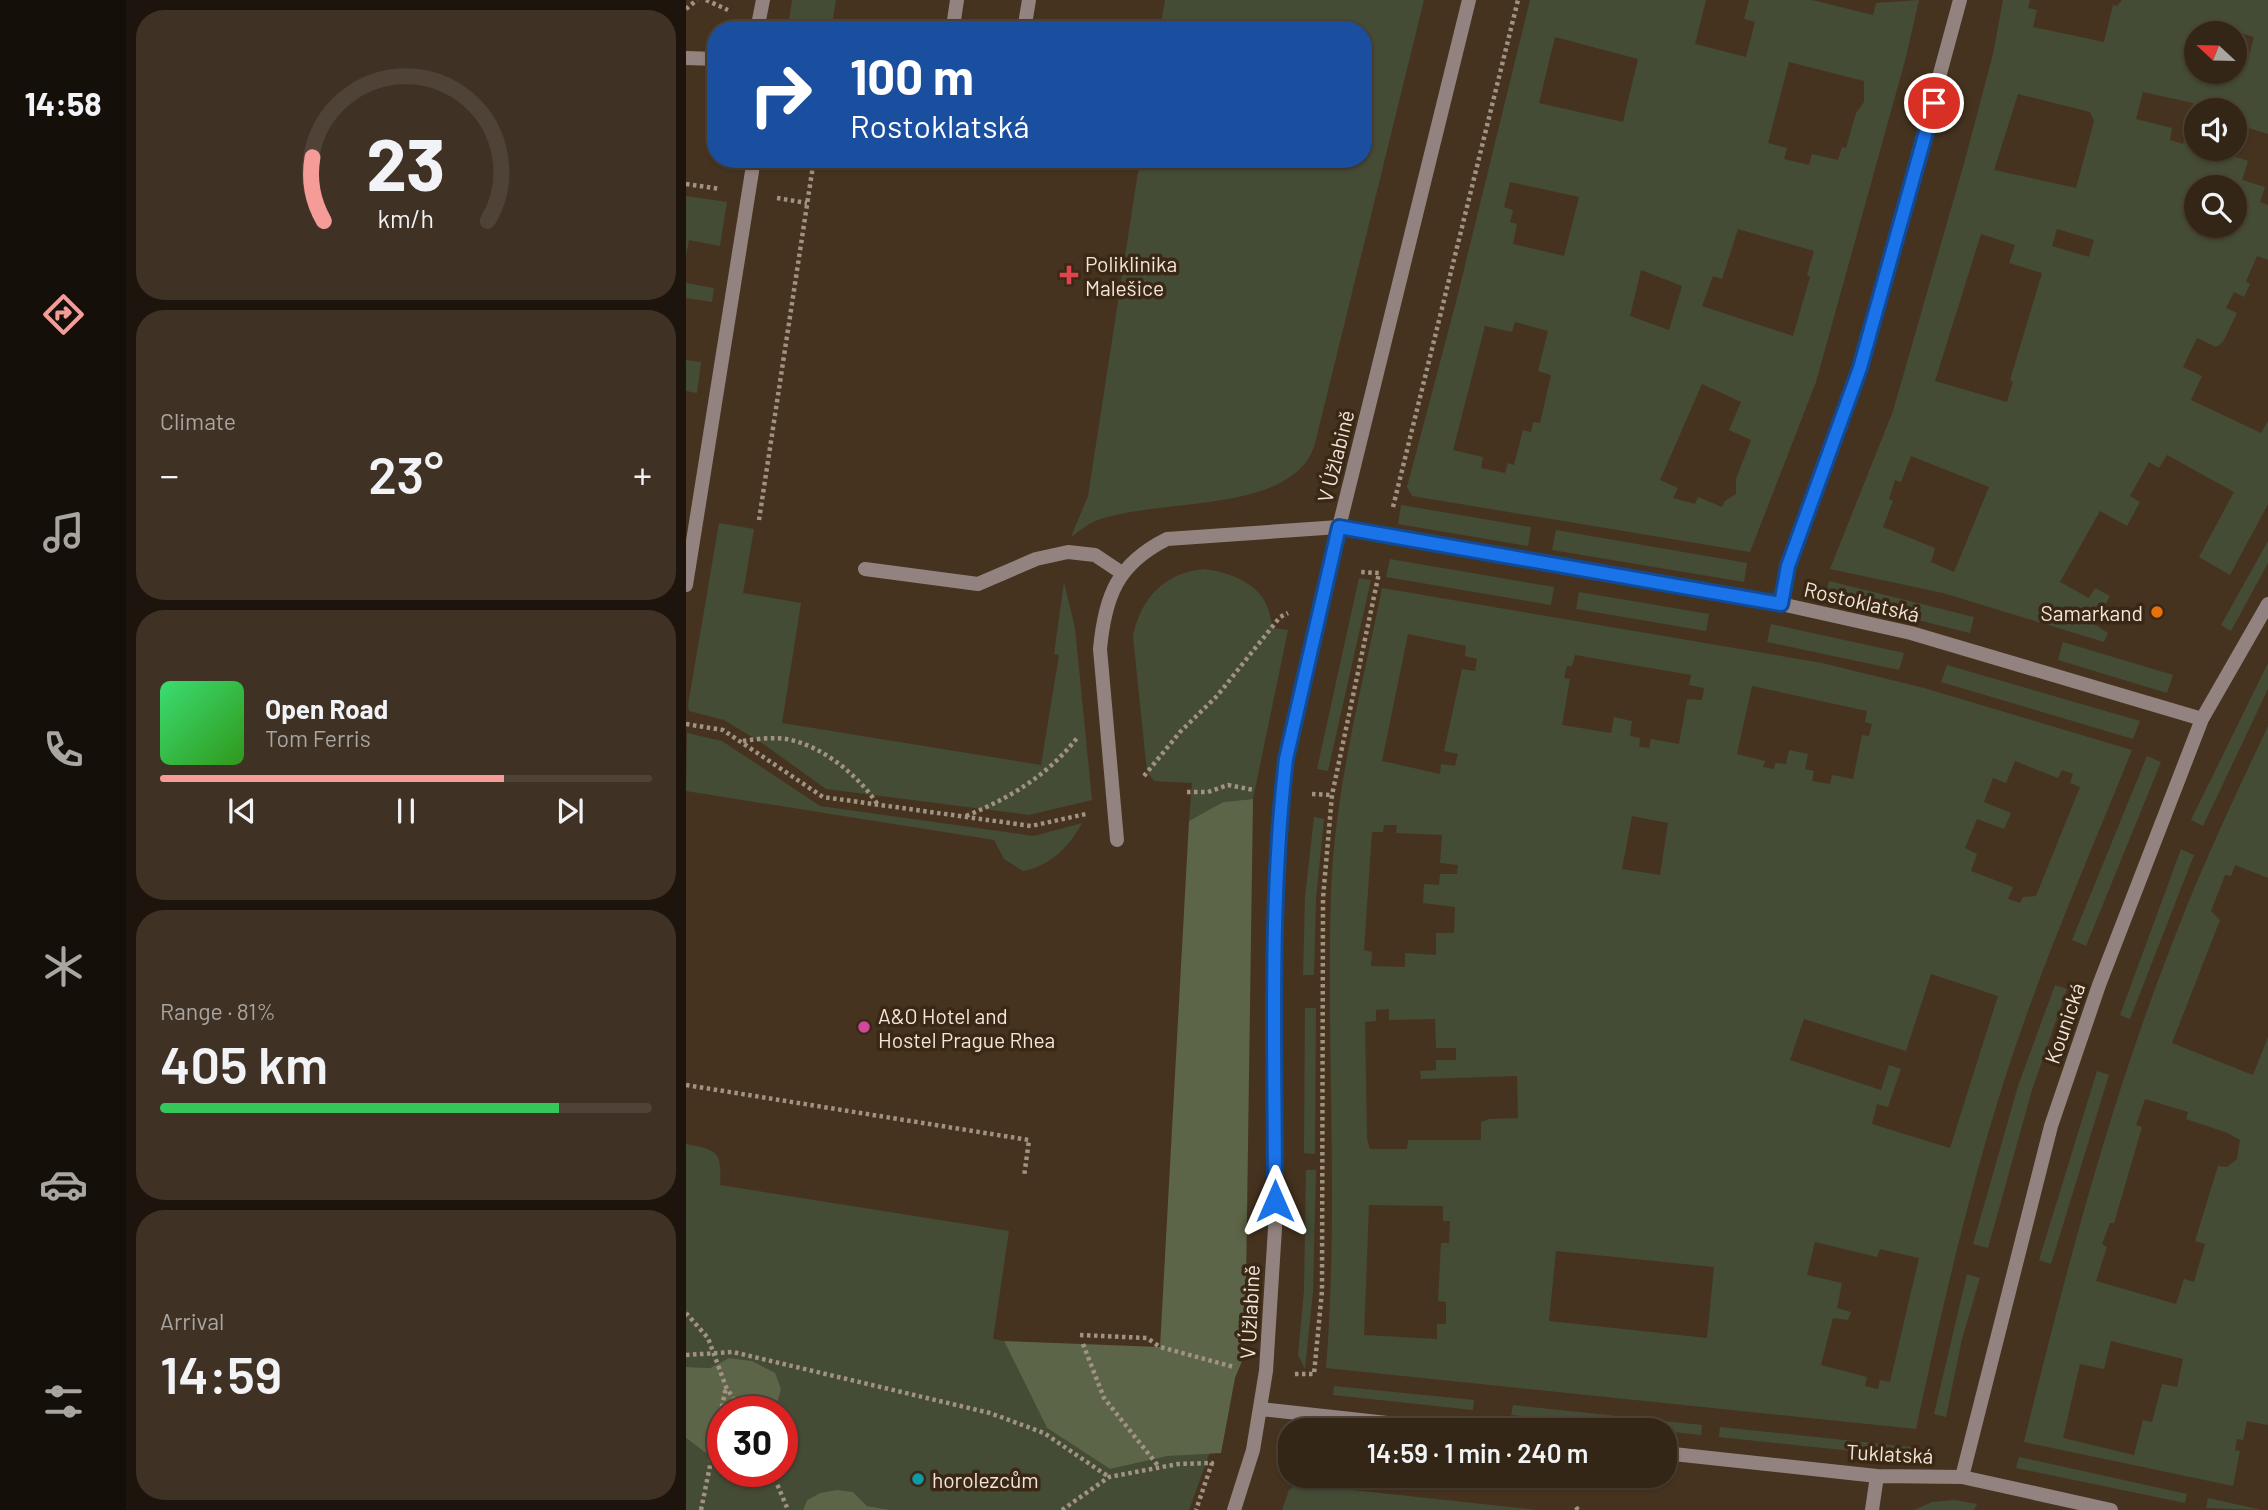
<!DOCTYPE html>
<html lang="en">
<head>
<meta charset="utf-8">
<style>
	:root { --surface:#342617; --page:#3f3224; --text:#f1f3f6; --muted:#a9a5a1; --line:#4e4336; --accent:#f59b98 }
	body { margin:0; font-family:Barlow,sans-serif; background:var(--page); color:var(--text); height:100vh; display:flex; flex-direction:column; font-size:26px; white-space:nowrap }
	* { box-sizing:border-box; margin:0 }
	p { font-size:23px; color:var(--muted) }
	.icon { flex:none; width:38px; height:38px; fill:none; stroke:currentColor; stroke-width:2; stroke-linecap:round; stroke-linejoin:round }
	.map { position:relative; flex:1; overflow:hidden }
	.side { display:flex; flex-direction:column; gap:10px; padding:10px; background:#1d150d; width:560px }
	.side>* { flex:none }
	.banner { position:absolute; left:21px; top:21px; width:665px; height:147px; border-radius:28px; box-shadow:0 2px 5px #0004,0 0 0 2px var(--line); background:#1a4fa0; color:#fff; overflow:hidden }
	.needle { width:46px; rotate:292deg }
	.tools { position:absolute; left:1498px; top:21px; display:grid; gap:14px }
	.tools a { display:grid; place-items:center; width:63px; height:63px; border-radius:50%; background:var(--surface); box-shadow:0 2px 5px #0004,0 0 0 2px var(--line); font-size:35px }
	.speed { position:absolute; left:21px; top:1396px; display:flex; gap:14px; font-size:35px; font-weight:700; text-align:center }
	.speed>* { display:grid; place-content:center; width:91px; height:91px; border-radius:50%; background:var(--surface); box-shadow:0 2px 5px #0004,0 0 0 2px var(--line); line-height:1 }
	.speed .limit { border:10px solid #d22; background:#fff; color:#111 }
	.pin { position:absolute; display:grid; place-items:center; width:60px; height:60px; color:#fff; margin:-30px; border:4px solid #fff; border-radius:50%; box-shadow:0 2px 7px #0007 }
	.me { position:absolute; width:77px; margin:-38px; rotate:0deg; stroke-linejoin:round; filter:drop-shadow(0 0 5px #0008) }
	.turn { display:flex; align-items:center; gap:24px; height:147px; padding:0 28px; font-size:32px }
	.turn .icon { width:91px; height:91px; stroke-width:2.5 }
	.turn b { display:block; font-size:49px; line-height:60px }
	.big { font-size:52px; font-weight:600; line-height:1.1 }
	.side .tile { flex:1; display:flex; flex-direction:column; justify-content:center; gap:10px; min-width:0; padding:0 24px; border-radius:28px; background:var(--page) }
	.side .dial { align-items:center; gap:0 }
	.dial svg { height:182px; overflow:visible; fill:none; stroke:var(--line); stroke-width:7; stroke-linecap:round; text-anchor:middle }
	.dial text { fill:var(--text); stroke:none }
	.song { display:flex; align-items:center; gap:21px }
	.cover { width:84px; height:84px; border-radius:10px; background:linear-gradient(135deg,hsl(140 70% 55%),hsl(110 70% 35%)) }
	.played { height:7px; border-radius:4px; background:linear-gradient(90deg,var(--accent) 70%,var(--line) 70%) }
	.keys { display:flex; justify-content:space-around; direction:ltr }
	.heat { display:flex; justify-content:space-between; align-items:center; font-size:38px; direction:ltr }
	.charge { height:10px; border-radius:5px; background:linear-gradient(90deg,#34c759 81%,var(--line) 0) }
	.trip { position:absolute; left:592px; top:1418px; width:399px; height:70px; border-radius:28px; background:var(--surface); box-shadow:0 2px 5px #0004,0 0 0 2px var(--line); font-weight:600; line-height:70px; text-align:center }
	main { display:flex; flex:1; min-height:0 }
	.dock { display:flex; flex-direction:column; width:126px; justify-content:space-around; align-items:center; background:#150f09; color:var(--muted) }
	.dock .icon { width:49px; height:49px }
	.dock .on { color:var(--accent) }
	.dock b { font-size:32px; color:var(--text) }
	.map>svg:first-child { display:block }
</style>
</head>
<body>
<main>
<nav class="dock">
<b>14:58</b>
<svg class="icon on" aria-label="directions" viewBox="0 0 24 24"><path d="M12 3l9 9-9 9-9-9zM9 14v-3h6M13 9l2 2-2 2"/></svg>
<svg class="icon" aria-label="music" viewBox="0 0 24 24"><path d="M9 18V5l10-2v13"/><circle cx="6" cy="18" r="3"/><circle cx="16" cy="16" r="3"/></svg>
<svg class="icon" aria-label="phone" viewBox="0 0 24 24"><path d="M5 4h4l2 5-3 2q2 4 5 5l2-3 5 2v4C11 20 4 13 5 4z"/></svg>
<svg class="icon" aria-label="climate" viewBox="0 0 24 24"><path d="M12 3v18M4 7l16 10M4 17L20 7"/></svg>
<svg class="icon" aria-label="car" viewBox="0 0 24 24"><path d="M5 17H2v-5l4-1 3-4h7l3 4 3 1v5h-3M9 17h6M6 11h13"/><circle cx="7" cy="17" r="2"/><circle cx="17" cy="17" r="2"/></svg>
<svg class="icon" aria-label="filters" viewBox="0 0 24 24"><path d="M4 7h16M4 17h16"/><circle cx="9" cy="7" r="2"/><circle cx="15" cy="17" r="2"/></svg>
</nav>
<section class="side">
<div class="tile dial"><svg viewBox="0 0 100 80">
<path d="M14 69A42 42 0 1 1 86 69"/>
<path d="M14 69A42 42 0 0 1 9 41" stroke="#f59b98"/>
<text x="50" y="56" font-size="32" font-weight="700">23</text>
<text x="50" y="72" font-size="11">km/h</text>
</svg></div>
<div class="tile"><p>Climate</p>
<div class="heat"><a>−</a><b class="big">23°</b><a>+</a></div>
</div>
<div class="tile">
<div class="song"><i class="cover"></i><div><b>Open Road</b><p>Tom Ferris</p></div></div>
<div class="played"></div>
<div class="keys"><svg class="icon" aria-label="previous" viewBox="0 0 24 24"><path d="M18 5L8 12l10 7zM5 5v14"/></svg><svg class="icon" aria-label="pause" viewBox="0 0 24 24"><path d="M8 5v14M16 5v14"/></svg><svg class="icon" aria-label="next" viewBox="0 0 24 24"><path d="M6 5l10 7-10 7zM19 5v14"/></svg></div>
</div>
<div class="tile"><p>Range · 81%</p><b class="big">405 km</b><div class="charge"></div></div>
<div class="tile"><p>Arrival</p><b class="big">14:59</b></div>
</section>
<div class="map">
<svg width="1582" height="1510" viewBox="0 0 1582 1510">
	<rect width="100%" height="100%" fill="#45331f"/>
	<!-- green -->
	<path fill="#454c35" fill-rule="evenodd" d="M 106,0 L 150,0 L 145,30 L 122,30 L 103,20 Z
		M 479,0 L 738,0 L 633,427 C 630,439 628,452 620,462 C 582,512 471,499 412,520 C 403,523 393,531 385,537 L 402,496 L 454,159 L 677,159 L 677,30 L 474,30 Z
		M 844,0 L 1020,0 L 1009,44 L 1060,57 L 1069,22 L 1058,19 L 1063,0 L 1126,0 L 1187,15 L 1190,3 L 1233,0 L 1220,57 L 1130,382 L 1064,552 L 726,496 L 721,487 L 770,302 ZM 869,37 L 952,59 L 937,122 L 853,103 ZM 1103,62 L 1178,81 L 1178,102 L 1170,113 L 1160,148 L 1156,147 L 1152,160 L 1126,154 L 1123,165 L 1098,159 L 1101,148 L 1082,143 ZM 824,182 L 893,197 L 878,256 L 827,244 L 831,224 L 824,222 L 827,210 L 818,207 ZM 1052,229 L 1128,251 L 1121,275 L 1124,277 L 1107,336 L 1016,306 L 1027,276 L 1036,279 ZM 955,270 L 996,286 L 983,330 L 944,316 ZM 829,322 L 862,331 L 852,371 L 865,375 L 854,423 L 847,422 L 845,432 L 837,430 L 828,465 L 822,463 L 819,473 L 795,468 L 797,457 L 767,450 L 799,326 L 826,332 ZM 1016,384 L 1055,402 L 1043,430 L 1065,440 L 1050,479 L 1050,494 L 1039,501 L 1036,507 L 1012,497 L 1009,504 L 987,498 L 992,488 L 974,480 Z
		M 1317,0 L 1344,0 L 1342,8 L 1351,10 L 1347,27 L 1418,42 L 1427,5 L 1431,6 L 1436,0 L 1582,0 L 1582,134 L 1553,125 L 1549,139 L 1549,110 L 1510,110 L 1510,149 L 1546,149 L 1544,155 L 1562,161 L 1556,180 L 1579,187 L 1574,202 L 1582,205 L 1582,260 L 1571,256 L 1560,281 L 1564,284 L 1558,297 L 1548,292 L 1540,308 L 1551,313 L 1537,342 L 1530,347 L 1511,338 L 1497,367 L 1516,376 L 1505,400 L 1575,433 L 1582,421 L 1582,504 L 1544,575 L 1513,557 L 1548,492 L 1481,455 L 1473,468 L 1463,462 L 1444,496 L 1454,502 L 1441,526 L 1414,511 L 1374,582 L 1403,598 L 1409,588 L 1424,596 L 1408,624 L 1422,633 L 1418,642 L 1257,593 L 1144,569 L 1207,411 L 1279,160 L 1307,54 ZM 1528,25 L 1568,37 L 1560,67 L 1549,64 L 1549,72 L 1510,72 L 1510,33 L 1525,33 ZM 1457,92 L 1507,103 L 1497,144 L 1484,140 L 1486,128 L 1450,119 ZM 1332,94 L 1404,112 L 1408,121 L 1390,188 L 1308,170 ZM 1510,187 L 1549,187 L 1549,226 L 1510,226 ZM 1371,229 L 1408,240 L 1403,257 L 1366,246 ZM 1295,234 L 1329,245 L 1323,263 L 1356,273 L 1324,380 L 1327,382 L 1321,402 L 1249,381 ZM 1225,456 L 1303,487 L 1268,572 L 1245,562 L 1249,548 L 1197,527 L 1207,501 L 1203,499 L 1209,480 L 1215,482 Z
		M 0,196 L 41,202 L 34,246 L 3,240 L 0,256 Z
		M 0,283 L 28,288 L 26,302 L 0,298 Z
		M 0,360 L 15,362 L 11,393 L 0,391 Z
		M 715,505 L 845,527 L 842,546 L 712,524 Z
		M 33,523 L 68,529 L 57,593 L 115,603 L 96,723 L 355,765 L 373,655 L 368,654 L 378,582 L 389,628 L 406,800 L 343,815 L 140,789 L 76,743 L 38,720 L 3,711 L 2,705 Z
		M 870,530 L 1061,563 L 1058,582 L 866,550 Z
		M 1582,541 L 1582,563 L 1545,631 L 1535,625 Z
		M 704,559 L 868,587 L 865,605 L 700,577 Z
		M 518,569 C 553,574 584,588 586,628 L 602,630 L 567,799 L 537,802 L 503,821 L 506,783 L 468,781 L 461,772 L 447,636 C 455,598 478,573 518,569 Z
		M 673,578 L 685,580 L 642,771 L 631,769 Z
		M 1143,581 L 1288,617 L 1284,633 L 1139,597 Z
		M 696,588 L 1136,663 L 1238,688 L 1446,750 C 1402,859 1354,968 1318,1081 C 1282,1195 1255,1312 1230,1429 L 640,1368 C 653,1210 640,1050 645,891 C 649,789 676,688 696,588 ZM 722,634 L 780,646 L 779,656 L 791,659 L 789,671 L 776,669 L 758,751 L 772,754 L 769,766 L 755,764 L 754,774 L 696,761 ZM 889,655 L 1005,675 L 1003,685 L 1018,688 L 1016,700 L 1001,699 L 993,744 L 965,739 L 963,748 L 953,747 L 954,738 L 944,736 L 946,721 L 928,717 L 925,733 L 876,725 L 884,679 L 878,678 L 881,666 L 886,666 ZM 1066,686 L 1181,711 L 1179,722 L 1186,724 L 1183,736 L 1176,735 L 1167,779 L 1146,775 L 1144,784 L 1126,781 L 1128,771 L 1119,769 L 1122,754 L 1103,750 L 1100,764 L 1089,763 L 1088,769 L 1077,767 L 1079,761 L 1051,754 ZM 1329,761 L 1372,778 L 1376,770 L 1387,774 L 1384,783 L 1394,787 L 1350,896 L 1337,897 L 1334,903 L 1322,899 L 1327,887 L 1285,871 L 1291,854 L 1279,848 L 1291,819 L 1318,829 L 1325,813 L 1298,802 L 1307,778 L 1320,783 ZM 946,816 L 982,823 L 974,875 L 936,869 ZM 698,825 L 711,825 L 710,833 L 756,835 L 754,863 L 772,865 L 771,874 L 754,874 L 753,885 L 738,884 L 737,903 L 769,907 L 768,933 L 750,933 L 750,955 L 719,953 L 719,967 L 685,966 L 686,952 L 678,950 L 686,832 L 697,832 ZM 1245,974 L 1312,996 L 1264,1148 L 1186,1124 L 1191,1104 L 1202,1107 L 1215,1069 L 1203,1065 L 1195,1090 L 1104,1060 L 1118,1019 L 1220,1051 ZM 703,1009 L 703,1020 L 749,1019 L 750,1048 L 770,1048 L 770,1060 L 750,1060 L 750,1070 L 734,1071 L 735,1079 L 831,1076 L 832,1118 L 803,1119 L 795,1122 L 795,1140 L 722,1140 L 721,1149 L 684,1149 L 681,1139 L 679,1022 L 690,1021 L 690,1010 ZM 683,1205 L 757,1206 L 757,1221 L 764,1221 L 763,1243 L 755,1243 L 752,1301 L 760,1302 L 760,1324 L 751,1324 L 751,1339 L 678,1335 ZM 1129,1242 L 1191,1257 L 1194,1249 L 1233,1258 L 1204,1382 L 1194,1380 L 1192,1389 L 1179,1386 L 1181,1377 L 1135,1365 L 1147,1318 L 1162,1320 L 1165,1312 L 1151,1308 L 1156,1283 L 1121,1275 ZM 870,1251 L 1028,1267 L 1021,1338 L 863,1321 Z
		M 893,592 L 1023,614 L 1020,631 L 890,609 Z
		M 1085,624 L 1218,653 L 1213,670 L 1081,642 Z
		M 1377,642 L 1487,675 L 1481,693 L 1372,660 Z
		M 1582,663 L 1582,689 L 1517,826 L 1505,820 Z
		M 1261,665 L 1454,721 L 1447,739 L 1255,682 Z
		M 1582,726 L 1582,878 L 1549,865 L 1545,876 L 1539,875 L 1525,911 L 1534,920 L 1486,1043 L 1567,1075 L 1582,1037 L 1582,1425 L 1561,1421 L 1557,1440 L 1551,1439 L 1549,1450 L 1554,1451 L 1547,1486 L 1338,1442 C 1379,1274 1423,1105 1486,944 C 1514,870 1548,798 1582,726 ZM 1459,1099 L 1502,1112 L 1500,1119 L 1542,1133 L 1554,1140 L 1551,1159 L 1541,1167 L 1532,1166 L 1509,1241 L 1519,1244 L 1508,1282 L 1498,1279 L 1490,1304 L 1410,1281 L 1421,1247 L 1416,1244 L 1424,1223 L 1428,1223 L 1456,1127 L 1450,1125 ZM 1425,1341 L 1497,1359 L 1491,1387 L 1476,1384 L 1466,1422 L 1457,1420 L 1448,1455 L 1377,1438 L 1394,1364 L 1418,1369 Z
		M 1,733 L 36,741 L 134,806 L 348,836 L 396,823 C 383,847 364,866 337,871 L 318,859 L 308,840 L 0,791 Z
		M 1461,756 L 1475,762 L 1400,946 L 1386,940 Z
		M 628,817 L 638,819 L 630,899 L 628,975 L 617,975 L 619,897 Z
		M 1495,849 L 1508,855 L 1444,1019 L 1434,1015 Z
		M 1369,985 L 1381,989 L 1346,1090 L 1302,1248 L 1287,1244 L 1332,1086 Z
		M 619,1008 L 630,1008 L 629,1154 L 618,1153 Z
		M 1411,1071 L 1423,1075 L 1365,1264 L 1353,1260 Z
		M 0,1144 C 32,1150 36,1152 34,1185 L 323,1231 L 307,1339 L 318,1341 L 361,1428 L 424,1469 L 482,1456 L 524,1452 L 503,1510 L 205,1510 L 181,1506 L 167,1492 L 134,1493 L 121,1500 L 117,1510 L 0,1510 L 0,1438 L 37,1466 L 37,1472 L 96,1472 L 96,1412 L 89,1412 L 95,1389 L 66,1361 L 43,1358 L 24,1368 L 0,1367 Z
		M 620,1170 L 630,1170 L 627,1292 L 619,1369 L 612,1355 L 618,1290 Z
		M 1281,1274 L 1294,1278 L 1276,1339 L 1260,1417 L 1248,1414 Z
		M 648,1386 L 788,1400 L 787,1410 L 647,1395 Z
		M 827,1405 L 1016,1425 L 1015,1435 L 825,1415 Z
		M 1034,1427 L 1225,1447 L 1224,1457 L 1033,1437 Z
		M 1333,1457 L 1501,1494 L 1499,1503 L 1330,1468 Z
		M 611,1484 L 851,1510 L 596,1510 L 603,1490 Z
		M 1522,1498 L 1576,1510 L 1520,1508 Z
		M 1268,1500 L 1291,1504 L 1288,1510 L 1228,1510 L 1246,1502 Z"/>
	<!-- forest -->
	<path fill="#5d6548" d="M 567,799 L 559,1354 L 549,1378 L 535,1453 L 482,1456 L 424,1469 L 361,1428 L 318,1341 L 474,1347 L 503,821 L 537,802 Z
		M 43,1358 L 66,1361 L 89,1373 L 95,1389 L 89,1412 L 37,1412 L 37,1466 L 0,1438 L 0,1367 L 24,1368 Z
		M 151,1490 L 167,1492 L 181,1506 L 205,1510 L 117,1510 L 121,1500 L 134,1493 Z"/>
	<g fill="none" stroke-linecap="round" stroke-linejoin="round">
		<!-- path -->
		<path stroke="#a19282" stroke-width="4.5" stroke-dasharray="3.5 3.5" stroke-linecap="butt" d="M 20,0 L 42,10
			M 0,9 L 11,0
			M 0,184 L 34,189
			M 91,198 L 121,203
			M 707,507 L 832,0
			M 73,520 L 128,159
			M 0,724 L 37,730 L 137,797 L 345,826 L 400,814
			M 57,741 C 71,739 86,737 100,739 C 136,745 173,776 192,805
			M 458,776 L 494,732 L 531,696 L 594,617 L 602,613
			M 501,792 L 522,792 L 542,785 L 568,790
			M 626,794 L 646,795
			M 280,816 C 324,798 362,775 391,738
			M 0,1085 L 343,1140 L 338,1177
			M 0,1313 L 22,1338 L 40,1387 L 56,1412
			M 394,1335 L 461,1338 L 474,1347 L 548,1367
			M 397,1344 L 418,1398 L 473,1467
			M 0,1355 L 47,1352 L 304,1413 L 358,1433 L 423,1477
			M 609,1374 L 628,1374 L 636,1291 L 637,898 L 646,795 L 693,573 L 673,572
			M 86,1472 L 102,1510
			M 890,1507 L 892,1510
			M 15,1510 L 40,1387
			M 376,1510 L 423,1477 L 492,1464 L 526,1463 L 510,1510"/>
		<!-- lane -->
		<path stroke="#928380" stroke-width="14" d="M 271,0 L 267,27 L 282,30
			M 338,30 L 343,0
			M 179,569 L 292,584 L 350,559 L 382,552 L 409,555 L 436,573
			M 0,585 L 68,159
			M 431,840 L 414,649 C 419,596 431,564 481,539 L 653,527"/>
		<!-- street -->
		<path stroke="#928380" stroke-width="14" d="M 71,30 L 77,0
			M 0,58 L 30,59
			M 653,527 L 1095,604 L 1225,633 L 1516,719
			M 1095,604 L 1102,566 L 1174,368 L 1274,0
			M 575,1409 L 765,1430
			M 978,1453 L 1191,1476 L 1276,1477 L 1425,1510
			M 1276,1477 L 1365,1126 L 1413,985 L 1516,719 L 1582,604
			M 548,1510 L 567,1450 L 580,1371 L 589,1228 L 589,876 L 600,759 L 653,527 L 783,0
			M 1186,1510 L 1191,1476"/>
	</g>
	<g fill="none" stroke-linecap="round" stroke-linejoin="round">
		<!-- route casing -->
		<g stroke="#114b97" stroke-width="18">
			<path id="route" d="M 589,1201 C 589,1054 583,905 600,759 L 653,527 L 1095,604 L 1102,566 L 1174,368 L 1248,103"/>
		</g>
		<!-- route -->
		<use href="#route" stroke="#1a73e8" stroke-width="12"/>
	</g>
	<!-- markers -->
	<path fill="#e0444e" stroke="#3a2815" stroke-width="2.5" d="M379.5 264.5h7v7h7v7h-7v7h-7v-7h-7v-7h7z"/>
	<circle fill="#e8710a" stroke="#3a2815" stroke-width="2.5" cx="1471" cy="612" r="7"/>
	<circle fill="#d1479c" stroke="#3a2815" stroke-width="2.5" cx="178" cy="1027" r="7"/>
	<circle fill="#0f9aa8" stroke="#3a2815" stroke-width="2.5" cx="232" cy="1479" r="7"/>
	<g text-anchor="middle" dominant-baseline="central" stroke-width="7" stroke-linejoin="round" paint-order="stroke">
		<!-- poi labels -->
		<g font-size="21" fill="#f2e6da" stroke="#3a2815" text-anchor="start">
			<text x="399" y="263">Poliklinika<tspan x="399" dy="24">Malešice</tspan></text>
			<text x="1457" y="612" text-anchor="end">Samarkand</text>
			<text x="192" y="1015">A&amp;O Hotel and<tspan x="192" dy="24">Hostel Prague Rhea</tspan></text>
			<text x="246" y="1479">horolezcům</text>
		</g>
		<!-- street labels -->
		<g font-size="21" fill="#f2e6da" stroke="#3a2815">
			<text transform="translate(649 456) rotate(-76)">V Úžlabině</text>
			<text transform="translate(1176 601) rotate(13)">Rostoklatská</text>
			<text transform="translate(1378 1023) rotate(-71)">Kounická</text>
			<text transform="translate(563 1312) rotate(-87)">V Úžlabině</text>
			<text transform="translate(1204 1453) rotate(3)">Tuklatská</text>
		</g>
	</g>
</svg>
<div class="tools">
<a><svg class="needle" viewBox="-14 -14 28 28"><path d="M0-13l5 13h-10z" fill="#e53935"/><path d="M0 13l5-13h-10z" fill="#a9a5a1"/></svg></a>
<a><svg class="icon" aria-label="sound" viewBox="0 0 24 24"><path d="M4 9h4l5-4v14l-5-4H4zM17 9q2 3 0 6"/></svg></a>
<a><svg class="icon" aria-label="search" viewBox="0 0 24 24"><circle cx="10" cy="10" r="6"/><path d="M15 15l6 6"/></svg></a>
</div>
<div class="speed"><div class="limit">30</div></div>
<div class="pin" style="left:1248px;top:103px;background:#d93025"><svg class="icon" aria-label="arrive" viewBox="0 0 24 24"><path d="M6 21V4h12l-3 4 3 4H6"/></svg></div>
<svg class="me" style="left:589px;top:1201px" viewBox="-20 -20 40 40"><path d="M0-17L14 15 0 8-14 15z" fill="#1a73e8" stroke="#fff" stroke-width="4"/></svg>
<div class="trip">14:59 · 1 min · 240 m</div>
<div class="banner">
<div class="turn"><svg class="icon" aria-label="right" viewBox="0 0 24 24"><path d="M7 20v-9h11M14 6l5 5-5 5"/></svg><div><b>100 m</b>Rostoklatská</div></div>
</div>
</div>
</main>
</body>
</html>
